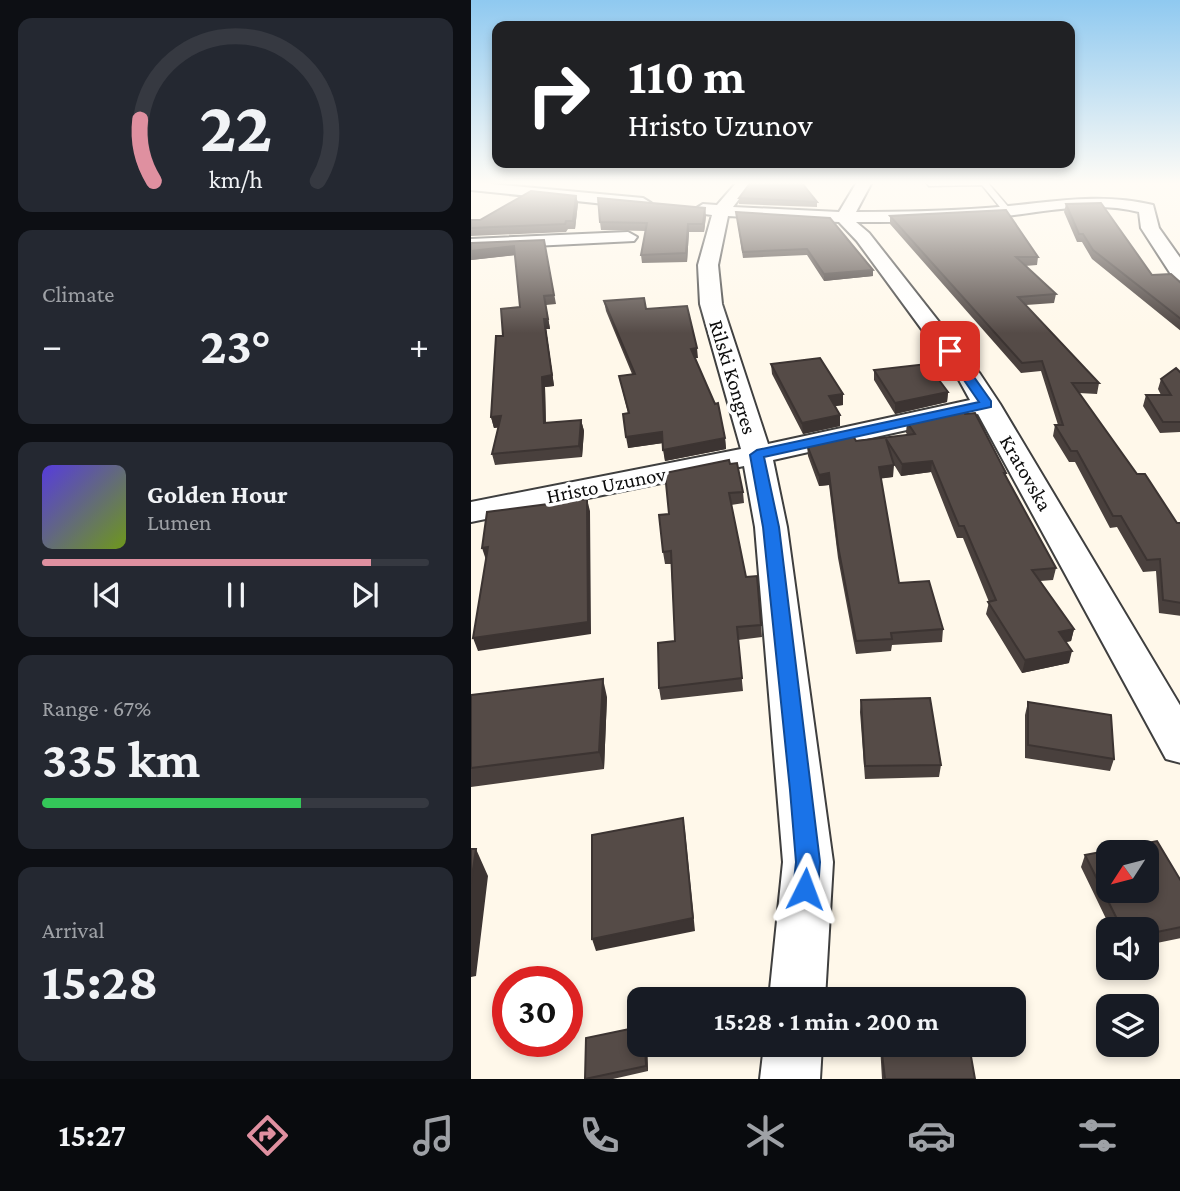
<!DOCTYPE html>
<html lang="en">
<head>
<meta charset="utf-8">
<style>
	:root { --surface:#171b24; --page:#242831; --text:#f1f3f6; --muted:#9ea1a6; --line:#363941; --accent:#df90a0 }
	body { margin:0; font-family:"Crimson Pro",serif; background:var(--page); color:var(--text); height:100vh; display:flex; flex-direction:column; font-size:26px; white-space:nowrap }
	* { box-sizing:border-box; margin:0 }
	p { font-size:23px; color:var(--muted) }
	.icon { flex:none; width:38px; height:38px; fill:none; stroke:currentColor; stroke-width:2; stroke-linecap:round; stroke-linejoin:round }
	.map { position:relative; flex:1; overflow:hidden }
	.drawer { display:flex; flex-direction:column; gap:18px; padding:18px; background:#0d0f14; width:471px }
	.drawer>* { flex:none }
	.hud { position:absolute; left:21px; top:21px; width:583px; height:147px; border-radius:14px; box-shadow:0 4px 10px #0003; background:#202124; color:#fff; overflow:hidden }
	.needle { width:46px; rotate:234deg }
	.tools { position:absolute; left:625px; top:840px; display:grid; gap:14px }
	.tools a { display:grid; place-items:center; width:63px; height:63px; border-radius:14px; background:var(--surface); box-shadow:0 4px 10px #0003; font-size:35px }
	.speed { position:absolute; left:21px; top:966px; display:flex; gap:14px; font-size:35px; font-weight:700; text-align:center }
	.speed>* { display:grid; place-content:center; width:91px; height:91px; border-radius:50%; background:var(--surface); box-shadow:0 4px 10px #0003; line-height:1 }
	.speed .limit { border:10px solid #d22; background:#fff; color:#111 }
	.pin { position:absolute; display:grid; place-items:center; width:60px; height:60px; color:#fff; margin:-30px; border-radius:14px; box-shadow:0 4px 10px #0006 }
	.me { position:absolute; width:77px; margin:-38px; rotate:3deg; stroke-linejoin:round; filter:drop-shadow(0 0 5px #0008) }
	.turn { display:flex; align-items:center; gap:24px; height:147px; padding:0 21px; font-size:32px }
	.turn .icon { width:91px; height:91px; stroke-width:2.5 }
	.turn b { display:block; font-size:49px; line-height:60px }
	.big { font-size:52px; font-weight:700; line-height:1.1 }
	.drawer .tile { flex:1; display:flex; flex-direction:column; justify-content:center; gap:10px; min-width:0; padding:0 24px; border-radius:14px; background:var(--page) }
	.drawer .dial { align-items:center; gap:0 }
	.dial svg { height:182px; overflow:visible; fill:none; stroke:var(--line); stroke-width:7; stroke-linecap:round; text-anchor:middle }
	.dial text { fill:var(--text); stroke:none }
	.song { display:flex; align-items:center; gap:21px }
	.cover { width:84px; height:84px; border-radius:10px; background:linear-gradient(135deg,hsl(250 70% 55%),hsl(80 70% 35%)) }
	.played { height:7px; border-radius:4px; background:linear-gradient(90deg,var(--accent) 85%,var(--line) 85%) }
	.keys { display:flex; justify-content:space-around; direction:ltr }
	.heat { display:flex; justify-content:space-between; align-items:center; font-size:38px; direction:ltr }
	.charge { height:10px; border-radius:5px; background:linear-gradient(90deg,#34c759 67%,var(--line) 0) }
	.trip { position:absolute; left:156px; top:987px; width:399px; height:70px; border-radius:14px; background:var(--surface); box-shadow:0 4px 10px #0003; font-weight:700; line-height:70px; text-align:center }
	.dock { display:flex; height:112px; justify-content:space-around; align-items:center; background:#090b0e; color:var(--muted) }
	.dock .icon { width:49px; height:49px }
	.dock .active { color:var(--accent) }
	.dock b { font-size:32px; color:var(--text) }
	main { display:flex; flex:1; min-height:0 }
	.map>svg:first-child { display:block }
</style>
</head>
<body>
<main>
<section class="drawer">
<div class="tile dial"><svg viewBox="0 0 100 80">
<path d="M14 69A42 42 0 1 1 86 69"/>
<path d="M14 69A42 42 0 0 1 8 42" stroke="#df90a0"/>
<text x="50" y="56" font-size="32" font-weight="700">22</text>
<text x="50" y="72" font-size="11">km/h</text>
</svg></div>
<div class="tile"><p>Climate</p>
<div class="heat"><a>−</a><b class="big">23°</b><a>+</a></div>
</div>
<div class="tile">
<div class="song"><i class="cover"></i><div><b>Golden Hour</b><p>Lumen</p></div></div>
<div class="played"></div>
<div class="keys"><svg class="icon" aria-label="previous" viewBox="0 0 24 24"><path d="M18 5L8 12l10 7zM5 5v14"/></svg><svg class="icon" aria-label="pause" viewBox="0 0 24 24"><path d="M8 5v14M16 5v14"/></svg><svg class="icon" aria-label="next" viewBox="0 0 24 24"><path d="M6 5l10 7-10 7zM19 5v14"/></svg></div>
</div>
<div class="tile"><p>Range · 67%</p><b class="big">335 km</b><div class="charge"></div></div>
<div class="tile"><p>Arrival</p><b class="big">15:28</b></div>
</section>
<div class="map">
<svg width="710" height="1079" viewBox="0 0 710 1079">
	<rect width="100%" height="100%" fill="#fff8ea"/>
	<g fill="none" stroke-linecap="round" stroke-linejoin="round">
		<!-- lane casing -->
		<g stroke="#3f3f3f" stroke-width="3">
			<path id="lane" d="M 455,182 L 516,182 L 540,210 L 533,212 L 511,185 L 458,186 Z"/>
		</g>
		<!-- street casing -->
		<g stroke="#3f3f3f" stroke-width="4">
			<path id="street" d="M 0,182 L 172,198 L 180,203 L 172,208 L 0,190 Z
				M 266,182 L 281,182 L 262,207 L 368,212 L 386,182 L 401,182 L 385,212 C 428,212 472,211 515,208 C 572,204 625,191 682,205 L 688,228 L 710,259 L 710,281 L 703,279 L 670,228 L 668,212 C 620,200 568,213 519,218 C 475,222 430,222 385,222 L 398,233 L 509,374 L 529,404 L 710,707 L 710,763 L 695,759 L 507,414 L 302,460 L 316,527 L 362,862 L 354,999 L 298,999 L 312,862 L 284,527 L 273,466 L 0,522 L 0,502 L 270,449 L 229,304 L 227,265 L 241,215 L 226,213 L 224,209 L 232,204 L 246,205 ZM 257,216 L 368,222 L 386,241 L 488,380 L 499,400 L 297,444 L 251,304 L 247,265 Z
				M 157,232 L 166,237 L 163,241 L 0,249 L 0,239 Z
				M 293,1045 L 351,1045 L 349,1079 L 289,1079 Z"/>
		</g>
		<!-- lane -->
		<use href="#lane" fill="#fff" fill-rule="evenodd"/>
		<!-- street -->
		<use href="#street" fill="#fff" fill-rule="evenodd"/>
	</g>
	<!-- wall -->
	<path fill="#49403d" d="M 105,196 L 107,203 L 104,229 L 97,229 L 95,232 L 0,236 L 0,220 L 9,220 Z
		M 268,198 L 346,202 L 346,207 L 268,204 Z
		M 595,204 L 681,275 L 710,283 L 710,331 L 621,259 L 611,242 L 606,242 L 593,212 Z
		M 265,212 L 402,270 L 402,276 L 353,281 L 336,255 L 272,258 Z
		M 235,216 L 233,232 L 218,232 L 216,262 L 171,263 L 170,255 L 175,231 L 130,230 L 129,222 Z
		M 419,216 L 567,257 L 566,265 L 554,266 L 585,294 L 583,303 L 555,305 L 628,383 L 626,394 L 608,393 L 666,474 L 706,523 L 710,523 L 710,616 L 688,613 L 685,571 L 672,572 L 646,527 L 639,528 L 604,462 L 598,462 L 582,436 L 584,425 L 587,425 L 570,371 L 550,373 L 419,224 Z
		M 73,240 L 85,304 L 75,305 L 79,329 L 75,329 L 83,386 L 74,387 L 75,423 L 110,420 L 113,431 L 111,457 L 24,465 L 21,454 L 27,427 L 23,428 L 20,417 L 32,336 L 49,307 L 44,255 L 0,260 L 0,243 Z
		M 133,301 L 175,309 L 227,358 L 224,358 L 254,438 L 255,449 L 194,461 L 192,443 L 157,448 L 157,413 L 148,376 L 161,374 L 135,311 Z
		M 300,364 L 372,405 L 364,406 L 369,426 L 332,434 L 301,374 Z
		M 403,370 L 477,392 L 476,402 L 424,414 L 403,380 Z
		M 710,373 L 710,432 L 689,433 L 672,406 L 675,395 L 690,395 L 687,389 L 690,379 Z
		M 436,422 L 535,473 L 534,476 L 585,568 L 582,580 L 569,581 L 603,629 L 600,641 L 595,642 L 598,663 L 551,673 L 515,614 L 518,602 L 492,538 L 486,538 L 460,472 L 430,476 L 422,463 L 422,477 L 410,478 L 428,583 L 472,629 L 471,642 L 421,645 L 420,651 L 385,654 L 367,558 L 358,485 L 348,486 L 337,456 L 336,445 L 437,435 L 435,433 Z
		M 259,464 L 272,492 L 273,503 L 260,505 L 275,577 L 286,576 L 291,637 L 267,640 L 272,691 L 190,700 L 188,688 L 204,641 L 200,564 L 194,564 L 192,552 L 198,514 Z
		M 0,695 L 136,697 L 133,769 L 0,787 Z
		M 390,700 L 470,765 L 468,777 L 394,779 L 389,712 Z
		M 557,702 L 643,759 L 639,771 L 554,758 L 554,715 Z
		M 614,855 L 710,881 L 710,938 L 676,945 L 676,929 L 640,929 L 610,867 Z
		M 176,1045 L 177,1071 L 142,1079 L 114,1079 Z
		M 409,1045 L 498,1045 L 504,1079 L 411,1079 Z"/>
	<!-- shaded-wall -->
	<path fill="#3c3432" d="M 105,196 L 107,203 L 104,229 L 102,221 Z
		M 234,208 L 235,216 L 233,232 L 232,224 Z
		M 217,224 L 218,232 L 216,262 L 215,253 Z
		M 43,246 L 45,255 L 0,260 L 0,251 Z
		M 402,270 L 402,276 L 353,281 L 353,274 Z
		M 73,296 L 79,329 L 75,329 L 83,386 L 74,387 L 75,434 L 73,423 L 71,377 Z
		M 226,348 L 227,358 L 221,358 L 220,349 Z
		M 477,392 L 476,402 L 424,414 L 424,403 Z
		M 372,394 L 372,405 L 358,407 L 358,396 Z
		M 369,415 L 369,426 L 332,434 L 331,423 Z
		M 30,416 L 33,427 L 23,428 L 20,417 Z
		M 110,420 L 113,431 L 111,457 L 108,446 Z
		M 191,432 L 192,443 L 157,448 L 155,437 Z
		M 254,438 L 255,449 L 194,461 L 192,450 Z
		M 461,461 L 460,472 L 430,476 L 431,464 Z
		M 423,465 L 422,477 L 407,479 L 408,467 Z
		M 358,473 L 358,485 L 348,486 L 348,475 Z
		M 116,499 L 119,511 L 120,634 L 7,651 L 2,638 Z
		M 17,547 L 15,560 L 11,548 Z
		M 603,629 L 600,641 L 585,644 L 588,632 Z
		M 601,651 L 598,663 L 551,673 L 554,660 Z
		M 132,679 L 136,697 L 133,769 L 128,752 Z
		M 212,818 L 214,831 L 224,931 L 125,951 L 121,939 Z
		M 5,849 L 17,876 L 5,976 L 0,977 L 0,883 Z
		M 174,1045 L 176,1045 L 177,1071 L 175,1066 Z"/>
	<!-- building -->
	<path fill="#554b47" stroke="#3c3432" stroke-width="2" fill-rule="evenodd" d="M 280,182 L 330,182 L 346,202 L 268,198 Z
		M 60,191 L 105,196 L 102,221 L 95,221 L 94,224 L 0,228 L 0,220 L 9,220 Z
		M 127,198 L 234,208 L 232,224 L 217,224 L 215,253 L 170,255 L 176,223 L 129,222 Z
		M 630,203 L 681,275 L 700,274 L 710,283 L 710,319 L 622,250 L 612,234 L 608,234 L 595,204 Z
		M 535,210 L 567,257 L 545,257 L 585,294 L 547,297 L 628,383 L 601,383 L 666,474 L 674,474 L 706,523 L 710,523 L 710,603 L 692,600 L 689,559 L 676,560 L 650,516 L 642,516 L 606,451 L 600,451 L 584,425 L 592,425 L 571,361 L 551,363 L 419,216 Z
		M 265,212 L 359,218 L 402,270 L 353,274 L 336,249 L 272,252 Z
		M 73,240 L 83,295 L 73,296 L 77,319 L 73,319 L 81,375 L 71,377 L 73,423 L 110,420 L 108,446 L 21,454 L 30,416 L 20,417 L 25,336 L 32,336 L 30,309 L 49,307 L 43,246 L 0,251 L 0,243 Z
		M 173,298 L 175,309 L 216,306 L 226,348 L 220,349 L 244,404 L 247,403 L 254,438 L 192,450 L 191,432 L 155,437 L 152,414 L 158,413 L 148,376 L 164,374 L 133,301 Z
		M 349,358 L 372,394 L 358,396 L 369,415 L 331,423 L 300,364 Z
		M 456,364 L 477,392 L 424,403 L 403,370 Z
		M 705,368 L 710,373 L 710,422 L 692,422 L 675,395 L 700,395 L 690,379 Z
		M 491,410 L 494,414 L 504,413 L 535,473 L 533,473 L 585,568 L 561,570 L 603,629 L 588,632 L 601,651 L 554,660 L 517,602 L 525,600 L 493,526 L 488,526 L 461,461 L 431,464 L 415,439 L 423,465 L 408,467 L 428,583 L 458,581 L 472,629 L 420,633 L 421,639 L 385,641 L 367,546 L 358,473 L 348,475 L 336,445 L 381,434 L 385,441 L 444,434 L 436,422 Z
		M 258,460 L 259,464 L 266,463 L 272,492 L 258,493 L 275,577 L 286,576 L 290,625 L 266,627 L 271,678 L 188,688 L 187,643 L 204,641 L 200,551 L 192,552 L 188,515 L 198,514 L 194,473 Z
		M 116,499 L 117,622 L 2,638 L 17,547 L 11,548 L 16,512 Z
		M 132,679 L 128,752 L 0,768 L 0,695 Z
		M 459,698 L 470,765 L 394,766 L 390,700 Z
		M 557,702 L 640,715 L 643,759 L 557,745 Z
		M 212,818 L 222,918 L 121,939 L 121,835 Z
		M 686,841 L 710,881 L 710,927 L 676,934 L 676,929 L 651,929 L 614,855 ZM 637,852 L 676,852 L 676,891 L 637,891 Z
		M 0,849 L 5,849 L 0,883 Z
		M 168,1027 L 168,1045 L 174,1045 L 175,1066 L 114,1079 L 115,1038 Z
		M 410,1045 L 498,1045 L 504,1079 L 414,1079 Z"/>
	<!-- sky -->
	<linearGradient id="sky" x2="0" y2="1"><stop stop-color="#8fc9f0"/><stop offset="0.55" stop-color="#fffcf6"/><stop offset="1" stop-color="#fffcf6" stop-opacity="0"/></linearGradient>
	<rect width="710" height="333" fill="url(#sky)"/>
	<!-- route -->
	<path fill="#1a73e8" stroke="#114b97" stroke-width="2" d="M 479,348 L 483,349 L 520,401 L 520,407 L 293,457 L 308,527 L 349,862 L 347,889 L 343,897 L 334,901 L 326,897 L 322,889 L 325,862 L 319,790 L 292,527 L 279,455 L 286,450 L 508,402 L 473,351 Z"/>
	<g text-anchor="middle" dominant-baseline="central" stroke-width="7" stroke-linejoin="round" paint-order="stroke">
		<!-- street labels -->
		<g font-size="21" fill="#0c0c0c" stroke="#fff">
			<text transform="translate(262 377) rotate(73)">Rilski Kongres</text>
			<text transform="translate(555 473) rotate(60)">Kratovska</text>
			<text transform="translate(135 485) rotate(-11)">Hristo Uzunov</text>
		</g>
	</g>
</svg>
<div class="tools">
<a><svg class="needle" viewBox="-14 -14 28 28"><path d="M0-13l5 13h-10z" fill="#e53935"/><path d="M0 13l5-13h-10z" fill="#9ea1a6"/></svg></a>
<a><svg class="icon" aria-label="sound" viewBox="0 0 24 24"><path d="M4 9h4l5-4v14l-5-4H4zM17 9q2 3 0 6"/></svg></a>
<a><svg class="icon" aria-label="layers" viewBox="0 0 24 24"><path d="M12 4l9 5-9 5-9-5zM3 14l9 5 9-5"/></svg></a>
</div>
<div class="speed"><div class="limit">30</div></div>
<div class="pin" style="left:479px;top:351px;background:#d93025"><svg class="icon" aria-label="arrive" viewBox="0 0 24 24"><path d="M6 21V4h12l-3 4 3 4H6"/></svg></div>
<svg class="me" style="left:334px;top:889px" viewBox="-20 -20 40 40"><path d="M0-17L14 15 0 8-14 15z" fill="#1a73e8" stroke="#fff" stroke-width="4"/></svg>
<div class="trip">15:28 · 1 min · 200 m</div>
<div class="hud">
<div class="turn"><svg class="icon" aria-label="right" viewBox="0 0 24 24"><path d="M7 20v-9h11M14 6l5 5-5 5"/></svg><div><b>110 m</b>Hristo Uzunov</div></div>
</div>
</div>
</main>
<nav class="dock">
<b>15:27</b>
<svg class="icon active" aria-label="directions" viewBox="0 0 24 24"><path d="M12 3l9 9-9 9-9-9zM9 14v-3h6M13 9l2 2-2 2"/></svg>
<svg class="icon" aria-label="music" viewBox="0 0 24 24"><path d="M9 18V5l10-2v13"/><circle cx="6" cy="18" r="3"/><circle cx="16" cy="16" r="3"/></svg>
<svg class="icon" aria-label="phone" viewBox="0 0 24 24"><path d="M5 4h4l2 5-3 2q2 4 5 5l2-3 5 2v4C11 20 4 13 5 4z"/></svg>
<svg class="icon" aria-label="climate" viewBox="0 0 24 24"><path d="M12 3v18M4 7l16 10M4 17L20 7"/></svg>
<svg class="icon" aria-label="car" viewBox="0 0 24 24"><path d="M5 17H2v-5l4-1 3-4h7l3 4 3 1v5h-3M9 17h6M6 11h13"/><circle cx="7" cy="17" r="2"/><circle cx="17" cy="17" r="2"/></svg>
<svg class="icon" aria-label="filters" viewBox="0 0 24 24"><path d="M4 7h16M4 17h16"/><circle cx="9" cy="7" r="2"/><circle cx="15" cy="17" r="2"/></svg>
</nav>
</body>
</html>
